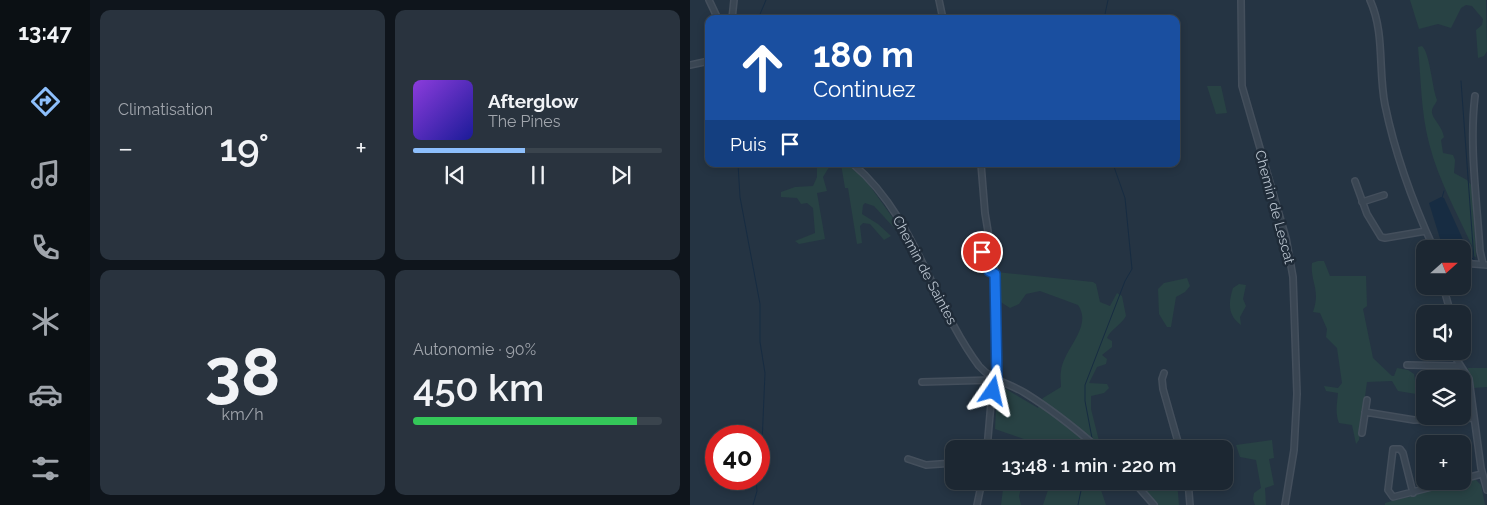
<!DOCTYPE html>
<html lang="fr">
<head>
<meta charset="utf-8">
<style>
	:root { --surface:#1c2732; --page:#29333e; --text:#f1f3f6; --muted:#a0a5ac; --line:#3a444d; --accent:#8dbffc }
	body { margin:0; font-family:Raleway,sans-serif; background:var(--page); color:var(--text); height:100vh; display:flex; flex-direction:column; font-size:19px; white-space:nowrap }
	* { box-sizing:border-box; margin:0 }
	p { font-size:16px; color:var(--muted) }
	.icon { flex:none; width:28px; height:28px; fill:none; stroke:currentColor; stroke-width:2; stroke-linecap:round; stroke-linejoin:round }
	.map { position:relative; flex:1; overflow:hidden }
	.panel { display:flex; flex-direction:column; gap:10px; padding:10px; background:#0f151c; width:600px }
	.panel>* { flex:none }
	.hud { position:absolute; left:15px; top:15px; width:475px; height:152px; border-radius:10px; box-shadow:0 2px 8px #0003,0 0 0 1px var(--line); background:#1a4fa0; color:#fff; overflow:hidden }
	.needle { width:32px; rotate:69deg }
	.controls { position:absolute; left:726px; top:240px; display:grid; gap:10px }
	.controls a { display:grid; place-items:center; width:55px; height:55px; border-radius:10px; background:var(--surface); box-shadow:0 2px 8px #0003,0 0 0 1px var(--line); font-size:25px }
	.speed { position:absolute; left:15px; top:425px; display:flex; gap:10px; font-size:25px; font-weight:700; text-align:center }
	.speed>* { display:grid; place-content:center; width:65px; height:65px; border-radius:50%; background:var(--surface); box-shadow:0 2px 8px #0003,0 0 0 1px var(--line); line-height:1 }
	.speed .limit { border:8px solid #d22; background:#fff; color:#111 }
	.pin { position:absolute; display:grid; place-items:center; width:42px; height:42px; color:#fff; margin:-21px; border:2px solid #fff; border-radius:50%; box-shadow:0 1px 5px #0007 }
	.me { position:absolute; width:55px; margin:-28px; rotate:11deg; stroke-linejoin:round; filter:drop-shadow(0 0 4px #0008) }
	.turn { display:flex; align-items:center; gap:18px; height:105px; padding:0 25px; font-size:22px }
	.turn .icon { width:65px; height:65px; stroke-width:2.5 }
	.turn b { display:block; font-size:35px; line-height:42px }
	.then { display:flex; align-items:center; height:48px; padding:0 25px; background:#0003; gap:10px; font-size:19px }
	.big { font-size:38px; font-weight:600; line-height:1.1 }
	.panel .tile { flex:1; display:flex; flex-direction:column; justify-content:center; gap:8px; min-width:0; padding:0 18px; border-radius:10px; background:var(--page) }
	.panel .dial { align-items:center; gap:0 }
	.dial b { font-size:65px; line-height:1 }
	.song { display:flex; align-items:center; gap:15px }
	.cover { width:60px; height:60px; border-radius:8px; background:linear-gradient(135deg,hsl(270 70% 55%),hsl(240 70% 35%)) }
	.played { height:5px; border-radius:2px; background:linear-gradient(90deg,var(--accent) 45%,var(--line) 45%) }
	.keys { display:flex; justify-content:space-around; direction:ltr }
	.heat { display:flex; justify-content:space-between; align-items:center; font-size:28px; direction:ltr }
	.charge { height:8px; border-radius:4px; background:linear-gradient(90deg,#34c759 90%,var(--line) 0) }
	.panel .tiles { flex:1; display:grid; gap:10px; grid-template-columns:repeat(2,1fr) }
	.trip { position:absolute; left:255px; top:440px; width:288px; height:50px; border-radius:10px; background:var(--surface); box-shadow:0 2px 8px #0003,0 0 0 1px var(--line); font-weight:600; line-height:50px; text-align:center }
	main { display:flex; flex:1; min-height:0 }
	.tabs { display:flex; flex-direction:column; width:90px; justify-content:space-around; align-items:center; background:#0b1014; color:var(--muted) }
	.tabs .icon { width:35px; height:35px }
	.tabs .selected { color:var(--accent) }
	.tabs b { font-size:22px; color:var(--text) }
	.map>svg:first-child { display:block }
</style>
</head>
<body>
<main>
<nav class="tabs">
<b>13:47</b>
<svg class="icon selected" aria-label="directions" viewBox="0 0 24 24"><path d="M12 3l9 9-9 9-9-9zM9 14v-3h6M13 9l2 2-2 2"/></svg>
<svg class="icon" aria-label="music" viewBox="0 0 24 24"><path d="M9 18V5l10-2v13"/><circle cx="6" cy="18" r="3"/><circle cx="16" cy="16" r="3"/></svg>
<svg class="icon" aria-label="phone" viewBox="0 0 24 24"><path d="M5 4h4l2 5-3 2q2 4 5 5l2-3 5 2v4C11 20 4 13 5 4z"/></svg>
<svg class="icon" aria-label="climate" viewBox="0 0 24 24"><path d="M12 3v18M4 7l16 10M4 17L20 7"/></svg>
<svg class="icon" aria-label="car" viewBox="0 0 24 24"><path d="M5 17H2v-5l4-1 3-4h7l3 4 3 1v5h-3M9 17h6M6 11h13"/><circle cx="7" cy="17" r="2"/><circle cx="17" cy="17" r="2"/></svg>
<svg class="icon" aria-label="filters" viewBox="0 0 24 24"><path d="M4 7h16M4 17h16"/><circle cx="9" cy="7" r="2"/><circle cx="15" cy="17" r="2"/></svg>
</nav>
<section class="panel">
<div class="tiles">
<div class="tile"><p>Climatisation</p>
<div class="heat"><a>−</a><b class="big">19°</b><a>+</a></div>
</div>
<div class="tile">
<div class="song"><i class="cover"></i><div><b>Afterglow</b><p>The Pines</p></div></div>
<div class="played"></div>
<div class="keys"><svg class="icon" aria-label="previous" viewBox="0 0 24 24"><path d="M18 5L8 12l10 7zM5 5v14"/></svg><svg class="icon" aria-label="pause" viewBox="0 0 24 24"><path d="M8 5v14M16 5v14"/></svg><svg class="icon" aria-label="next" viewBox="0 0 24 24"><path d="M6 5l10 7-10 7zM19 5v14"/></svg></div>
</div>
<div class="tile dial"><b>38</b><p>km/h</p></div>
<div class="tile"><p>Autonomie · 90%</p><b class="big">450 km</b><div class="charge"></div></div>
</div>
</section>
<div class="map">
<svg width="797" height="505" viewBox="0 0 797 505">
	<rect width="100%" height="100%" fill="#253443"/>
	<!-- green -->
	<path fill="#284244" d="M 720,0 L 796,0 L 797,51 L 794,56 L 788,58 L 786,30 L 792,25 L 793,19 L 782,6 L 776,5 L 771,8 L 761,28 L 748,24 L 729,29 Z
		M 732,46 C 740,53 742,88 747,100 C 746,104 742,107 742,111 C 741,118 752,125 754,137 L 751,140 L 753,153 L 763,155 L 765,160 L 764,173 L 777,180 L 782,186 L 786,257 L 783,256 L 782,246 C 767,213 748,179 739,143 C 731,112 731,79 728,47 Z
		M 517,86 L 531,86 L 537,113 L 526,114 Z
		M 127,164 L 141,164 L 133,177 L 137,191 L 127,193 L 135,239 L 109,244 L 105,241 L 125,233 L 123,208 L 117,203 L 111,204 L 107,198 L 91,197 L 91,192 L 105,187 L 123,186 L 127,177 Z
		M 151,164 L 158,164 L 175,179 L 210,228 L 207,231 L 184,206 L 175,203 L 173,205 L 172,214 L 188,224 L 201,236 L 194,240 L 180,224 L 173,223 L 170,226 L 172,243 L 167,244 L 158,188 L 155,188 Z
		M 628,261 L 634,261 L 640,276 L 676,276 L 677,306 L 673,309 L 683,358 L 702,376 L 704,376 L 707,368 L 718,370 L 724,374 L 726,387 L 735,388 L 735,392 L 726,394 L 708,391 L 702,381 L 677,382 L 669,440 L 666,444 L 662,425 L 649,423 C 645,413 647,404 648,393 L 636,391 L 634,386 L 648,388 L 652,383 L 647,348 L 636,337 L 637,329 L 630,313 L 623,312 C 631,289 620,282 622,263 Z
		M 306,272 L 403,282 L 406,284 L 410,302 L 420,306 L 427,293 L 432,296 L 436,316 C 431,325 421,329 417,338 L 422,341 L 422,347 L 412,355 L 417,359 L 416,364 L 407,367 L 399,383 L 417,384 L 419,388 L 414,393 L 401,396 L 401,409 L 411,449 L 362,449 L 305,429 L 307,392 L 309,389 L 316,389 L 348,408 L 353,398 L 371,387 C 371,381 370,376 371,371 C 374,348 403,327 388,305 L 350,291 L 336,294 L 329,304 L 320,308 L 309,301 Z
		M 497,278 L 500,286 L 495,292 L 486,297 L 481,327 L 477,327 L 469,314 L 468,289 L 474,283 Z
		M 549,284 L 556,285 L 553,299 L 556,306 L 550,317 L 551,325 C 538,316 538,303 543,288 Z
		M 778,368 L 797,368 L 797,387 L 783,388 Z
		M 582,440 L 584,458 L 579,459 L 584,485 L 575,488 L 576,505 L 565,505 L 563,499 L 564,493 L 571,488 L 566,460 L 550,457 L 546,445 Z
		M 784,478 L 791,485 L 795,505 L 695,505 L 695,503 Z
		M 314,481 L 333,481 L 329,496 L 331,505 L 311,505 Z
		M 361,481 L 408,481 L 416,505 L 353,505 Z
		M 476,481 L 487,481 L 489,505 L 468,505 L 450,484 Z"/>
	<!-- water -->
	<path fill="#172c42" d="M 751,197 L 754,198 L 775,244 L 773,250 L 755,249 L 752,245 L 739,203 Z"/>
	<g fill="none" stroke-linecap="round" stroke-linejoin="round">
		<!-- stream -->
		<path stroke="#172c42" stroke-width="1" d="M 39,19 L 41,0
			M 68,19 L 76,0
			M 414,19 L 418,0
			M 771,81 L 784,260 L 774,250
			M 48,164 L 50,197 L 70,304 L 70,342 L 75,373 L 72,443 L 69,456
			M 752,198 L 754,191
			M 402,438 L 395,401 L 395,385 L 435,281 L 442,269 L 435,198 L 423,164
			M 400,449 L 401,447
			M 63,505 L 67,491 L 66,479
			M 388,505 L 393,481"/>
		<!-- minor casing -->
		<g stroke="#444f5c" stroke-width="8">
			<path id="minor" d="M 19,0 L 28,19
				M 249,0 L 253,19
				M 551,0 L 552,86 L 596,238 L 603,277 L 607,394 L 604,450 L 595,505
				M 680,0 C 695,33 688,70 695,105 C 705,154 723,203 744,249
				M 42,19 L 44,0
				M 0,65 L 19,61
				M 785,96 C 779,145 787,201 790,251 L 793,264
				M 163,164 C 225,216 242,303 289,366 C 302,381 319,383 335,393 C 361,409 386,429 409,449
				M 291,164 L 295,213 L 305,274 L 307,381
				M 665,181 L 677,214 L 691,237 L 695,238 L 736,231
				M 672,202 L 694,195
				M 286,253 L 294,253 L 299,271 L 305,274
				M 772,263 L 797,265
				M 753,286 L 761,314
				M 765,351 L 767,360 L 779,379 L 791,468 L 797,490
				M 717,365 L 770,366
				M 474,373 L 472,379 L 473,389 L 490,449
				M 232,382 L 303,380
				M 675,412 L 724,420 L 784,418
				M 672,433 L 677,400
				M 297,449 L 303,380
				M 218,459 L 236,465 L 264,463
				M 772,479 L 792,474
				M 443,481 L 464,505
				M 498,481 L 500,505
				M 723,493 L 713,453 L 710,449 L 703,449 L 698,490 L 703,497 L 765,481
				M 287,505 L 292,481"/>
		</g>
		<!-- minor -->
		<use href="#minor" stroke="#3a4653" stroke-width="5"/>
	</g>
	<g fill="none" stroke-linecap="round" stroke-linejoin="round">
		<!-- route casing -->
		<g stroke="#114b97" stroke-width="12">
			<path id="route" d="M 292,252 L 299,271 L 305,274 L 307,381 L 303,380 L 303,391"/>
		</g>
		<!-- route -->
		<use href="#route" stroke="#1a73e8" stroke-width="9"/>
	</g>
	<g text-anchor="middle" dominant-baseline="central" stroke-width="5" stroke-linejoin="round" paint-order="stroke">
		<!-- street labels -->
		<g font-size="14" fill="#b7c1cc" stroke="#1f2b38">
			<text transform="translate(585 207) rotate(75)">Chemin de Lescat</text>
			<text transform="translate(235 270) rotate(62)">Chemin de Saintes</text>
		</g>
	</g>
</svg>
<div class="controls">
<a><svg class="needle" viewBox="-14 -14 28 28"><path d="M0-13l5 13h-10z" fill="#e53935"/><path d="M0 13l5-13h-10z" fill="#a0a5ac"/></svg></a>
<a><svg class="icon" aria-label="sound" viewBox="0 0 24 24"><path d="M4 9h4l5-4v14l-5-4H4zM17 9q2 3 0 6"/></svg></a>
<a><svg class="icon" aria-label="layers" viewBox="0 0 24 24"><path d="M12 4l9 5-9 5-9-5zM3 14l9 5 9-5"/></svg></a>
<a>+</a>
</div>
<div class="speed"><div class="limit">40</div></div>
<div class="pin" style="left:292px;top:252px;background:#d93025"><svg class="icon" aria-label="arrive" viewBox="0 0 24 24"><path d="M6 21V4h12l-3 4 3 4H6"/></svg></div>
<svg class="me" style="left:303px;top:391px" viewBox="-20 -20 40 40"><path d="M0-17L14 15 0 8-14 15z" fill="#1a73e8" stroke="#fff" stroke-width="4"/></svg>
<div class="trip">13:48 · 1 min · 220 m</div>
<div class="hud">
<div class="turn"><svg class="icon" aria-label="ahead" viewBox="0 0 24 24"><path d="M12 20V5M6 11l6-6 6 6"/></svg><div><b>180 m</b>Continuez</div></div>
<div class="then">Puis<svg class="icon" aria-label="arrive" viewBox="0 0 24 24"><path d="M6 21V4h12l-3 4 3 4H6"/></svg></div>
</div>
</div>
</main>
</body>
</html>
